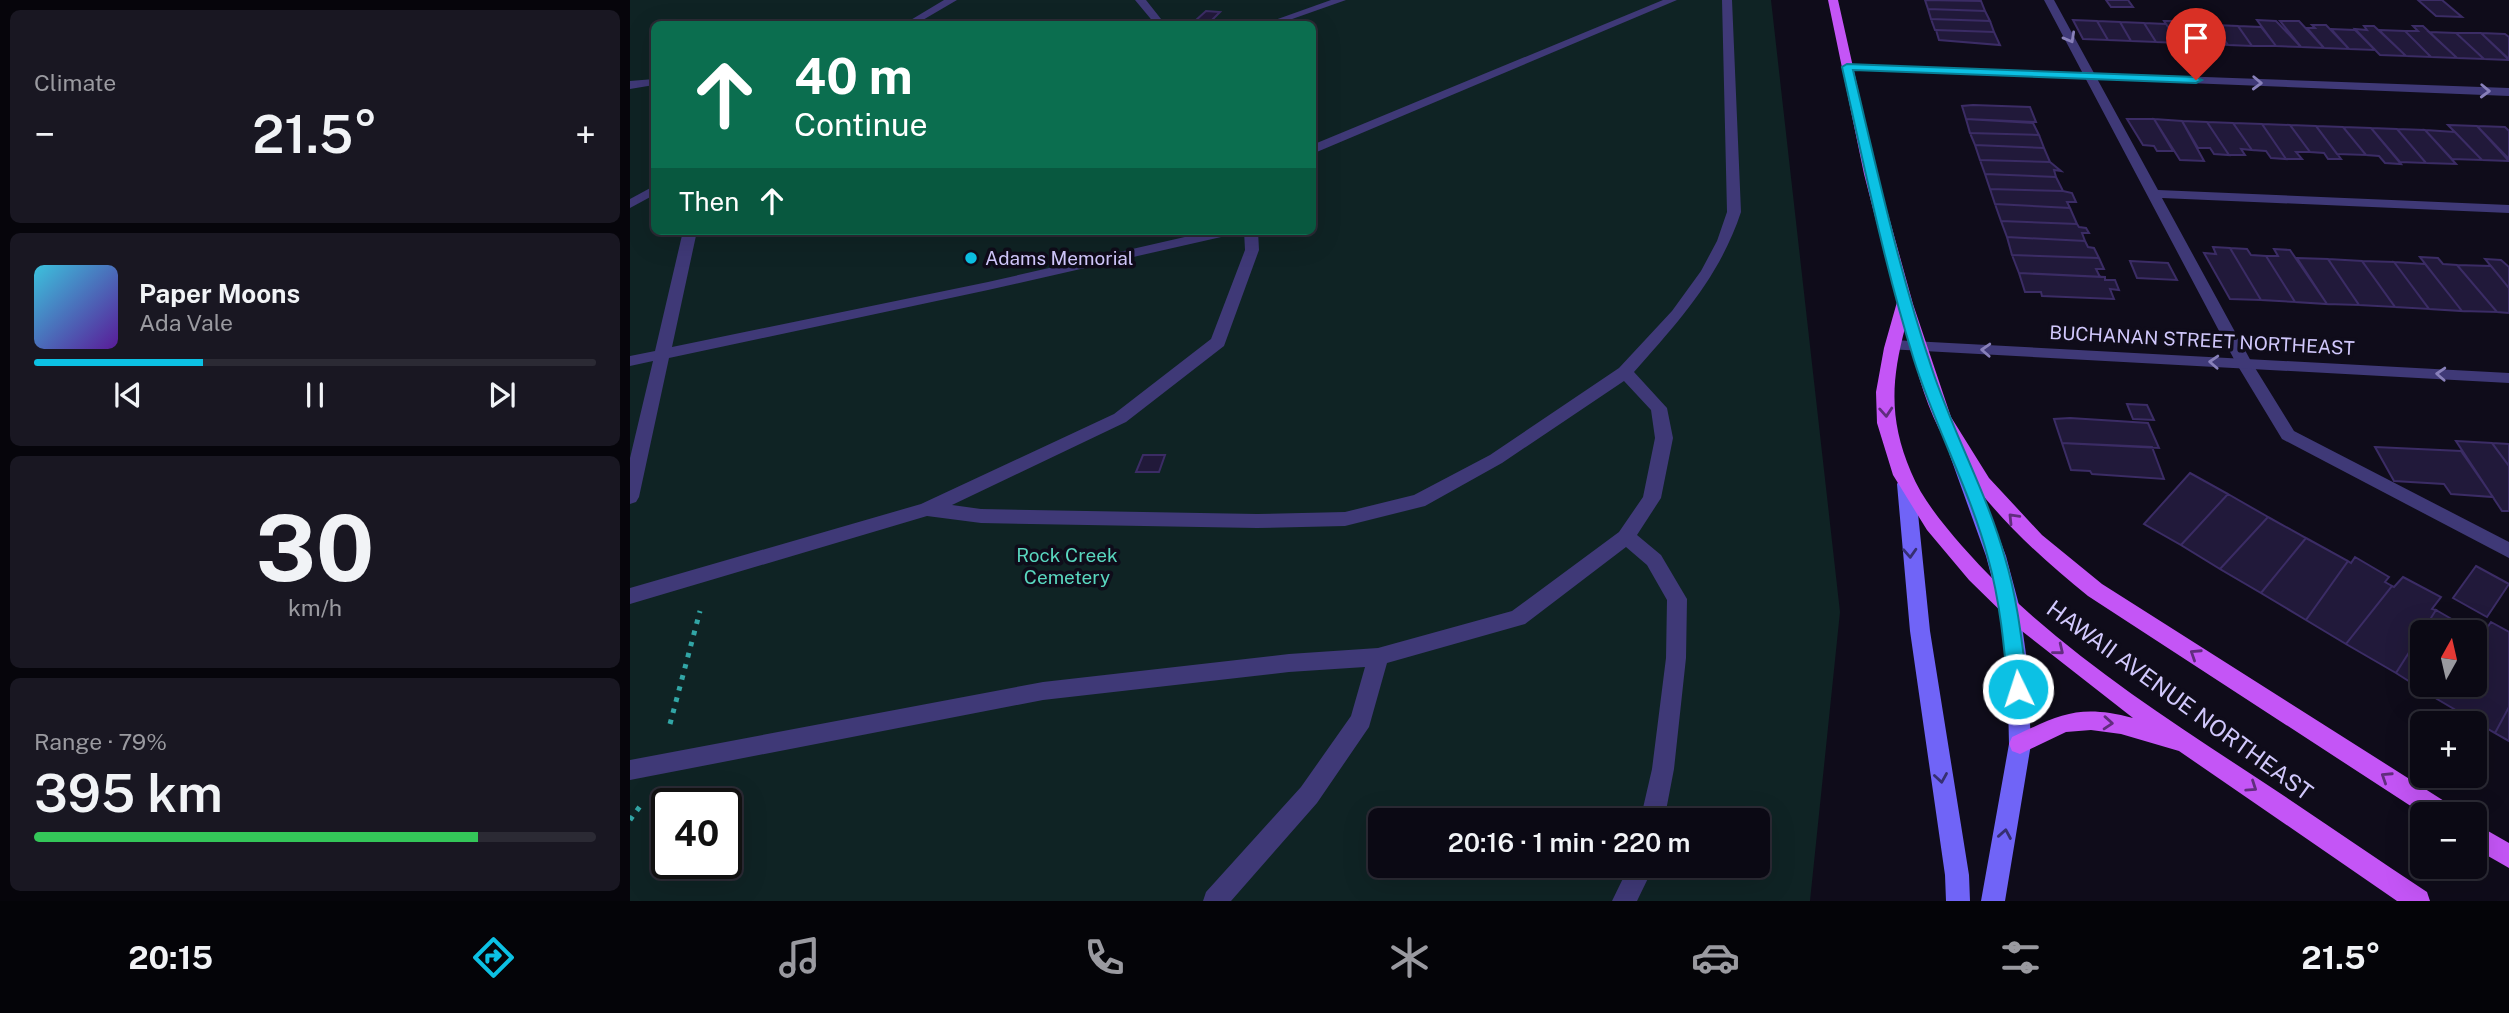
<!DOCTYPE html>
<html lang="en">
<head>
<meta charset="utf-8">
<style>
	:root { --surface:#0b0914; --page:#191722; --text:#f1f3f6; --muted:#9a9aa0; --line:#2b2a34; --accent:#0cc1e4 }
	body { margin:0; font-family:"Public Sans",sans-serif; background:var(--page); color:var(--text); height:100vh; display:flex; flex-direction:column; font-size:26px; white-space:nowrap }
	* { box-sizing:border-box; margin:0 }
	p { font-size:23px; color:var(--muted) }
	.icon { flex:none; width:38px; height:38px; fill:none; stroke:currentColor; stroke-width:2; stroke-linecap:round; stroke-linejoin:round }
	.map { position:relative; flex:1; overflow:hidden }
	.side { display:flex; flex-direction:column; gap:10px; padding:10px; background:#06050b; width:630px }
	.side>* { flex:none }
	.hud { position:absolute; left:21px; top:21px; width:665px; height:214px; border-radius:10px; box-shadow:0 7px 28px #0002,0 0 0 2px var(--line); background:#0b6e4f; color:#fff; overflow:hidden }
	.needle { width:46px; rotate:8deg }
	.controls { position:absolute; left:1780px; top:620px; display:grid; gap:14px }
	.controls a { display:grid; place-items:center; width:77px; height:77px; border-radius:10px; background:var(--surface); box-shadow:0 7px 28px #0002,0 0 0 2px var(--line); font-size:35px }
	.speed { position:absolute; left:21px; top:788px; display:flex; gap:14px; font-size:35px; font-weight:700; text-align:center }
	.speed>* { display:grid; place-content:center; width:91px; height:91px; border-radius:50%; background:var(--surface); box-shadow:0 7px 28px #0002,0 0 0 2px var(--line); line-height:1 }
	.speed .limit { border:4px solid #111; border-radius:10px; background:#fff; color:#111 }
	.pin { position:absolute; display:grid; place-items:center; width:60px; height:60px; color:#fff; margin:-72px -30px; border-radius:50% 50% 50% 0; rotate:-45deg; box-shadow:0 0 7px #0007 }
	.pin .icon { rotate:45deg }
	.me { position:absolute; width:77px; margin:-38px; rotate:356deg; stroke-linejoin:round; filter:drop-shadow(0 0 5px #0008) }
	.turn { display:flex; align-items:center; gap:24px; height:147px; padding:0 28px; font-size:32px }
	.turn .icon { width:91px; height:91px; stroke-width:2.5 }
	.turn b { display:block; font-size:49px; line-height:60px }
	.then { display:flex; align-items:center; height:66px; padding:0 28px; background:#0003; gap:14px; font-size:26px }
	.big { font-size:52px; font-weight:600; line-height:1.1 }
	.side .widget { flex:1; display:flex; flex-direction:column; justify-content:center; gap:10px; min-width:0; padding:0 24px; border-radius:10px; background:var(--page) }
	.side .dial { align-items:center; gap:0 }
	.dial b { font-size:91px; line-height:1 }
	.song { display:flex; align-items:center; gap:21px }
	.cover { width:84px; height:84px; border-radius:10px; background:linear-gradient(135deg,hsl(190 70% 55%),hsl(270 70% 35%)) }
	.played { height:7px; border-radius:4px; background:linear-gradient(90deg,var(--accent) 30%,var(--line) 30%) }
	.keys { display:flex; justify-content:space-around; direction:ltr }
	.heat { display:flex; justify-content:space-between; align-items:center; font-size:38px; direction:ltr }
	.charge { height:10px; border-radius:5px; background:linear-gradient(90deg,#34c759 79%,var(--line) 0) }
	.trip { position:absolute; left:738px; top:808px; width:402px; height:70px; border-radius:10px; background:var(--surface); box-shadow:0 7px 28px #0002,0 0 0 2px var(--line); font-weight:600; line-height:70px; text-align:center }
	.tab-bar { display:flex; height:112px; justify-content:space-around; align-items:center; background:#040408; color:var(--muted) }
	.tab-bar .icon { width:49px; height:49px }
	.tab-bar .selected { color:var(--accent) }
	.tab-bar b { font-size:32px; color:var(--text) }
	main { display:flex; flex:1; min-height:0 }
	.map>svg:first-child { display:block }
</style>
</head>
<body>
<main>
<section class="side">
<div class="widget"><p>Climate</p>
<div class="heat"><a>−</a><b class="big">21.5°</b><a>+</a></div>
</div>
<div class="widget">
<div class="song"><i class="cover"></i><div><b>Paper Moons</b><p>Ada Vale</p></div></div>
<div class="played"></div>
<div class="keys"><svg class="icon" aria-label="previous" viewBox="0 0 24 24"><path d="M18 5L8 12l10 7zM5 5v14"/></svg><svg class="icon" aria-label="pause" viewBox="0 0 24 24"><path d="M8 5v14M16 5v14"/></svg><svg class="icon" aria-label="next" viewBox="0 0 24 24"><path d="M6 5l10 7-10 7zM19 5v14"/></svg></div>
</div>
<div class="widget dial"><b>30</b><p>km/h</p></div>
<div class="widget"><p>Range · 79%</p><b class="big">395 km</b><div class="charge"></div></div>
</section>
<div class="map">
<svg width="1879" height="901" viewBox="0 0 1879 901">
	<rect width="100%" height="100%" fill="#0f0c1a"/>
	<!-- green -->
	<path fill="#0f2324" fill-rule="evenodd" d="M 0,0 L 1141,0 L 1210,612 L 1180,901 L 0,901 ZM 24,24 L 682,24 L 682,231 L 24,231 ZM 37,803 L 96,803 L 96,863 L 37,863 ZM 751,821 L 1129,821 L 1129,866 L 751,866 Z"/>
	<!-- building -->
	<path fill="#21193a" stroke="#3b2c65" stroke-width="2" d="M 1295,0 L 1351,1 L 1355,11 L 1298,9 Z
		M 1476,0 L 1498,0 L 1503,7 L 1481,7 Z
		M 1788,0 L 1812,0 L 1832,17 L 1806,16 Z
		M 1298,9 L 1355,11 L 1360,21 L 1301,19 Z
		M 576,11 L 590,12 L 580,22 L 565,21 Z
		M 1301,19 L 1360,21 L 1364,32 L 1305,30 Z
		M 1443,20 L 1467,21 L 1478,40 L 1453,39 Z
		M 1627,20 L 1646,21 L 1671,47 L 1646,46 Z
		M 1467,21 L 1490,22 L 1501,41 L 1478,40 Z
		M 1534,21 L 1558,21 L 1574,44 L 1549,43 Z
		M 1650,21 L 1669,21 L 1694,48 L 1671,47 Z
		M 1490,22 L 1514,23 L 1526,42 L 1501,41 Z
		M 1514,23 L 1536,24 L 1549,43 L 1526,42 Z
		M 1560,25 L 1584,25 L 1598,45 L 1574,44 Z
		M 1584,25 L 1608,26 L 1622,46 L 1598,45 Z
		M 1682,25 L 1696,25 L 1719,49 L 1694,48 L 1677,28 L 1685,28 Z
		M 1608,26 L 1631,27 L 1646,46 L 1622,46 Z
		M 1734,26 L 1744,26 L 1776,56 L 1750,55 L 1725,29 L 1737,30 Z
		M 1783,26 L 1793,26 L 1827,58 L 1801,57 L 1775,31 L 1788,31 Z
		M 1701,29 L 1725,30 L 1745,50 L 1719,49 Z
		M 1306,30 L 1364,32 L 1370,45 L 1309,40 Z
		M 1749,30 L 1775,31 L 1801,57 L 1776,56 Z
		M 1799,32 L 1826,33 L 1854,59 L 1827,58 Z
		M 1826,33 L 1851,33 L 1879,60 L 1854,59 Z
		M 1851,33 L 1875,34 L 1879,37 L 1879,59 Z
		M 1343,105 L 1400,107 L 1406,122 L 1336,119 L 1332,106 Z
		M 1336,119 L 1403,123 L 1409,135 L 1340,133 Z
		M 1497,119 L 1524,119 L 1543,151 L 1527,151 L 1524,146 L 1513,145 Z
		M 1524,119 L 1552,121 L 1574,161 L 1550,160 Z
		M 1552,121 L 1577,122 L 1599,155 L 1584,154 L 1580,148 L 1568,148 Z
		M 1577,122 L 1603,123 L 1622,150 L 1611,149 L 1615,155 L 1599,155 Z
		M 1603,123 L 1632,124 L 1656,159 L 1641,158 L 1636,151 L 1622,150 Z
		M 1632,124 L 1660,125 L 1680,152 L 1666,152 L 1672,159 L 1656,159 Z
		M 1660,125 L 1686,126 L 1711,159 L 1698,159 L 1694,153 L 1680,152 Z
		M 1818,125 L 1847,126 L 1879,161 L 1852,160 Z
		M 1686,126 L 1713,127 L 1736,155 L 1707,154 Z
		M 1847,126 L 1875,127 L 1879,131 L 1879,159 Z
		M 1713,127 L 1741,128 L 1771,164 L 1755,163 L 1749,156 L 1736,155 Z
		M 1741,128 L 1767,129 L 1796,163 L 1770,162 Z
		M 1767,129 L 1795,130 L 1826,164 L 1796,163 Z
		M 1795,130 L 1825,132 L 1852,160 L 1822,159 Z
		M 1340,133 L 1409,135 L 1414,148 L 1345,145 Z
		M 1345,145 L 1414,148 L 1420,162 L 1350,160 Z
		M 1350,160 L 1420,162 L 1431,171 L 1424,170 L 1426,177 L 1355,174 Z
		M 1355,174 L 1426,177 L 1433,191 L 1360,189 Z
		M 1360,189 L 1433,191 L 1442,193 L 1446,202 L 1437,202 L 1440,208 L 1365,204 Z
		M 1365,204 L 1440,208 L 1447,224 L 1371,221 Z
		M 1371,221 L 1447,224 L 1449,227 L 1456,228 L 1459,233 L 1452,233 L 1455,241 L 1377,237 Z
		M 1377,237 L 1455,241 L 1458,247 L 1464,248 L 1469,258 L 1382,255 Z
		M 1583,247 L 1600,248 L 1631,300 L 1600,299 L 1574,253 L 1586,254 Z
		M 1600,248 L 1617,249 L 1621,255 L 1636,256 L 1665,302 L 1631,300 Z
		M 1644,249 L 1660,250 L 1697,304 L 1665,302 L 1636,256 L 1648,256 Z
		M 1382,255 L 1469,258 L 1474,269 L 1466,269 L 1470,277 L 1389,273 Z
		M 1790,257 L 1808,258 L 1813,264 L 1827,265 L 1867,312 L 1832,311 Z
		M 1667,258 L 1698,259 L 1729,305 L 1697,304 Z
		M 1698,259 L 1732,261 L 1765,307 L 1729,305 Z
		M 1855,259 L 1871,260 L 1879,267 L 1879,288 Z
		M 1500,261 L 1538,263 L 1547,280 L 1507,278 Z
		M 1732,261 L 1764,262 L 1799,309 L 1765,307 Z
		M 1764,262 L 1795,264 L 1832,311 L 1799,309 Z
		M 1827,265 L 1861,266 L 1879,288 L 1879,313 L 1867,312 Z
		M 1389,273 L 1475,277 L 1475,280 L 1485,280 L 1489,290 L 1480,289 L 1484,299 L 1412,296 L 1411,292 L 1395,292 Z
		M 1497,404 L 1517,405 L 1524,420 L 1503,419 Z
		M 1440,418 L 1518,423 L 1529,448 L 1432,443 L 1424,419 Z
		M 1826,441 L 1862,443 L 1879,466 L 1879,511 L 1872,511 Z
		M 1432,443 L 1522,447 L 1534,479 L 1462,474 L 1460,471 L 1441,470 Z
		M 1862,443 L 1879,444 L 1879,466 Z
		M 1745,447 L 1831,451 L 1863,497 L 1821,494 L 1814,484 L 1764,481 Z
		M 513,455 L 535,455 L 529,472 L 506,472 Z
		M 1560,473 L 1598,494 L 1551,545 L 1514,524 Z
		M 1598,494 L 1638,517 L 1590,569 L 1551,545 Z
		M 1638,517 L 1676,538 L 1631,593 L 1590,569 Z
		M 1676,538 L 1718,561 L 1676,620 L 1631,593 Z
		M 1725,557 L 1759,577 L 1755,582 L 1762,586 L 1716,644 L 1676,620 L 1718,561 L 1721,563 Z
		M 1846,566 L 1879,584 L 1857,617 L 1823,598 Z
		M 1773,577 L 1811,597 L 1802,609 L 1806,610 L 1766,673 L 1716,644 L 1762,586 L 1764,587 Z
		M 1806,610 L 1844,632 L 1792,632 Z
		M 1861,622 L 1879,632 L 1879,707 L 1865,733 L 1807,699 L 1818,684 L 1844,684 L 1844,647 Z
		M 1792,632 L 1792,684 L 1818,684 L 1807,699 L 1766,673 Z
		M 1879,707 L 1879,741 L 1865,733 Z"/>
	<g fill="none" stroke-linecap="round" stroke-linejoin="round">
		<!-- path -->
		<path stroke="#32a6a6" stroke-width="5" stroke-dasharray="4.5 7" stroke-linecap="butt" d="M 40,724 L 70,611
			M 0,820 L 11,805"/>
		<!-- lane -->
		<path fill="#3f3977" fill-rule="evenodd" d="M 314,0 L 327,0 L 286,24 L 274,24 Z
			M 505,0 L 516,0 L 535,24 L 525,24 Z
			M 701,0 L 716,0 L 648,24 L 634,24 Z
			M 1033,0 L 1047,0 L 682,154 L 682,145 Z
			M 1092,0 L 1102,0 L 1111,212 C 1089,278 1049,321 1004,372 L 1037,408 L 1043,438 L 1031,498 L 1007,535 L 1031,555 L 1057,599 L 1056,658 L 1044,769 L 1034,821 L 1010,821 L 1022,769 L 1036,658 L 1037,600 L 1017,565 L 996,547 L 895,624 L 757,663 L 739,727 L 687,803 L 601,901 L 573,901 L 576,892 L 671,787 L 721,716 L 735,667 L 659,672 L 413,700 L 0,780 L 0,760 L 413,682 L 659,654 L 748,648 L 882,611 L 989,532 L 1013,497 L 1025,438 L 1021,410 L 994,381 L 872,463 L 795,506 L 715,526 L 627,528 L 351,523 L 297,516 L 0,604 L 0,588 L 291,504 L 484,414 L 581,339 L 615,250 L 614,231 L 628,231 L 629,250 L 594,346 L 496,422 L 322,505 L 351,509 L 627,514 L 715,512 L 784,495 L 860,455 L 989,368 L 1042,311 L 1071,271 L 1087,241 L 1097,212 Z
			M 1414,0 L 1424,0 L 1528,190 L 1879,205 L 1879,213 L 1532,198 L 1622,363 L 1664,431 L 1879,542 L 1879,558 L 1652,439 L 1606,363 Z
			M 24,79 L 24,85 L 0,89 L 0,81 Z
			M 24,186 L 24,195 L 0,208 L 0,199 Z
			M 53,231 L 67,231 L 42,347 L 358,282 L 581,231 L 607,231 L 600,235 L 358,290 L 39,358 L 9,497 L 6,502 L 0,504 L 0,458 L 23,361 L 0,366 L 0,356 L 25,351 Z
			M 999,866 L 1024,866 L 1007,901 L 982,901 Z"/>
		<!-- street -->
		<path fill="#3f3977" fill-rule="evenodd" d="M 1217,64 L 1879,88 L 1879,96 L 1213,69 L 1211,67 Z
			M 1263,340 L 1879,373 L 1879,383 L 1257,349 L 1255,345 L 1257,341 Z"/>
		<!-- secondary -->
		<path fill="#7064f7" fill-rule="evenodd" d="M 1328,447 L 1334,449 L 1337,453 L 1376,556 L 1389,605 L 1397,661 L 1401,744 L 1375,901 L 1351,901 L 1379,744 L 1377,661 L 1369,605 L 1356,556 L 1319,453 L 1322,449 Z
			M 1276,477 L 1282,479 L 1285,484 L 1300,631 L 1339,875 L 1340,901 L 1316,901 L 1315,875 L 1280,631 L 1267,484 L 1270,479 Z"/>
		<!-- primary -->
		<path fill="#c455f6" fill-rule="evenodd" d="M 1198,0 L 1208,0 L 1247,174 L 1283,304 L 1321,417 L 1359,478 L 1412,535 L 1472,584 L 1822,806 L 1826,814 L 1793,814 L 1458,596 C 1400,549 1344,497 1309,429 C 1293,397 1285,362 1275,328 C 1261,381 1259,420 1281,472 C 1292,499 1313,524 1332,546 C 1415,641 1525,711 1630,780 C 1686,817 1741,855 1797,892 L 1800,901 L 1767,901 L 1549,751 L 1491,734 L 1461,730 L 1436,732 L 1390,754 L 1382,751 L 1379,744 L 1382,737 C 1431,714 1449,704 1503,718 L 1388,628 L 1339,580 L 1297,530 L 1263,475 L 1247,423 L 1246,392 L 1254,348 L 1267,302 L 1234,174 Z
			M 1844,823 L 1879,843 L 1879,868 L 1844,848 Z"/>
	</g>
	<!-- one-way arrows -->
	<defs><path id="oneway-chevron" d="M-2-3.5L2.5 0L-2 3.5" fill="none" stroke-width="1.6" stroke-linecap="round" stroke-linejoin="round" transform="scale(1.75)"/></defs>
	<g stroke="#8880ba">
		<use href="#oneway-chevron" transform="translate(1440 38) rotate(61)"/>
		<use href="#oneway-chevron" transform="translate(1627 83) rotate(2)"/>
		<use href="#oneway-chevron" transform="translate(1855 91) rotate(2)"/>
		<use href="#oneway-chevron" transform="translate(1356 350) rotate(-177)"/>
		<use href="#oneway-chevron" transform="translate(1584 362) rotate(-177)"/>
		<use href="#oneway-chevron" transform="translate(1811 374) rotate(-177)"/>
	</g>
	<g stroke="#602d7d">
		<use href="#oneway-chevron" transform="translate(1256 412) rotate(86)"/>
		<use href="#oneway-chevron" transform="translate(1383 518) rotate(-134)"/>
		<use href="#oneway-chevron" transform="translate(1429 650) rotate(39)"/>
		<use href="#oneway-chevron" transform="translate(1565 654) rotate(-147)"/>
		<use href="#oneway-chevron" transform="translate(1478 723) rotate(4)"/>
		<use href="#oneway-chevron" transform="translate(1756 777) rotate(-147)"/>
		<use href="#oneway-chevron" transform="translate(1622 787) rotate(34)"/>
	</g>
	<g stroke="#362f72">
		<use href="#oneway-chevron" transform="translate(1280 553) rotate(87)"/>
		<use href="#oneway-chevron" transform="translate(1311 778) rotate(81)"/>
		<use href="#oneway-chevron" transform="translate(1375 834) rotate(-80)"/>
	</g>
	<!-- route -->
	<path fill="#0cc1e4" stroke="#087d94" stroke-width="2" d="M 1217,64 L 1566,77 L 1572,80 L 1566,83 L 1223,70 C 1247,170 1269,271 1302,369 C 1323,433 1357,493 1375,558 C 1388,601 1392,644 1398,689 L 1395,695 L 1388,697 L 1381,695 L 1378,689 C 1374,645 1370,601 1358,558 C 1340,490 1305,427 1284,360 C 1254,264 1234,165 1212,67 Z"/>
	<!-- markers -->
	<circle fill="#0cc1e4" stroke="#0f0c1a" stroke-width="2.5" cx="341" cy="258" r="7"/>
	<g text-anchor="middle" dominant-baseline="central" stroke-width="7" stroke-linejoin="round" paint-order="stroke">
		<!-- poi labels -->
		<g font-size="19" fill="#d1c8fc" stroke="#0f0c1a" text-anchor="start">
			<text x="355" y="258">Adams Memorial</text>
		</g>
		<!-- street labels -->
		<g font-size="19" fill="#d1c8fc" stroke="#0f0c1a">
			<text transform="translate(1572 340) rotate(3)">BUCHANAN STREET NORTHEAST</text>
		</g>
		<!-- park labels -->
		<g font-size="19" fill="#59d7bf" stroke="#0f0c1a">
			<text x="437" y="555">Rock Creek<tspan x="437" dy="22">Cemetery</tspan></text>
		</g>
		<!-- near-street labels -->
		<g font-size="23" fill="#d1c8fc" stroke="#0f0c1a">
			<text transform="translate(1550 700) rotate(36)">HAWAII AVENUE NORTHEAST</text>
		</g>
	</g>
</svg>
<div class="controls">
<a><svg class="needle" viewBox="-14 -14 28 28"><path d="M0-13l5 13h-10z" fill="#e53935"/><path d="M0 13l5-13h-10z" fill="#9a9aa0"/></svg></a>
<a>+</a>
<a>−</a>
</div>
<div class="speed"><div class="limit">40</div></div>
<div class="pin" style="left:1566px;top:80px;background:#d93025"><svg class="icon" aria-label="arrive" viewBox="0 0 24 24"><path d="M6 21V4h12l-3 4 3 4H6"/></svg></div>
<svg class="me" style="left:1388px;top:689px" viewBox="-20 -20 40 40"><circle r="17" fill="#0cc1e4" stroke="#fff" stroke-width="3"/><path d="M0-11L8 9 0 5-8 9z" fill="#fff"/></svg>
<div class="trip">20:16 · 1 min · 220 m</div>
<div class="hud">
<div class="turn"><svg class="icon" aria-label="ahead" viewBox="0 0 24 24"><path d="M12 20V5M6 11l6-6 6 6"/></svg><div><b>40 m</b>Continue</div></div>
<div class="then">Then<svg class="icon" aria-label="ahead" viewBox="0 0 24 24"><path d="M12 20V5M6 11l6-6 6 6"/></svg></div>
</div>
</div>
</main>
<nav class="tab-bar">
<b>20:15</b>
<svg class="icon selected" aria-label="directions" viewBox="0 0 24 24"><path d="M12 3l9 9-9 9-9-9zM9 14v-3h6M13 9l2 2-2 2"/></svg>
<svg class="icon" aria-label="music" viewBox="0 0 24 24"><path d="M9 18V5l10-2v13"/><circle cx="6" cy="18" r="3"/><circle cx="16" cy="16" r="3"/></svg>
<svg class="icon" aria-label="phone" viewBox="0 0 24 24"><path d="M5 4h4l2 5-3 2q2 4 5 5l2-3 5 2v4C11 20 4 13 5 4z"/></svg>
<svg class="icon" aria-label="climate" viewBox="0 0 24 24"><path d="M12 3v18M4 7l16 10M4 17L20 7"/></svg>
<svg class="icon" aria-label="car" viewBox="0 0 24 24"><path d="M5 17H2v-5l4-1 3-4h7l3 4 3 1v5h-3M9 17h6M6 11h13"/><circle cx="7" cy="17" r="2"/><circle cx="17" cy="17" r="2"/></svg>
<svg class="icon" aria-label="filters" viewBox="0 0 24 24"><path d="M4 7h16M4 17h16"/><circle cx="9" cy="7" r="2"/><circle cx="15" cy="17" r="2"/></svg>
<b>21.5°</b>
</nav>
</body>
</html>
